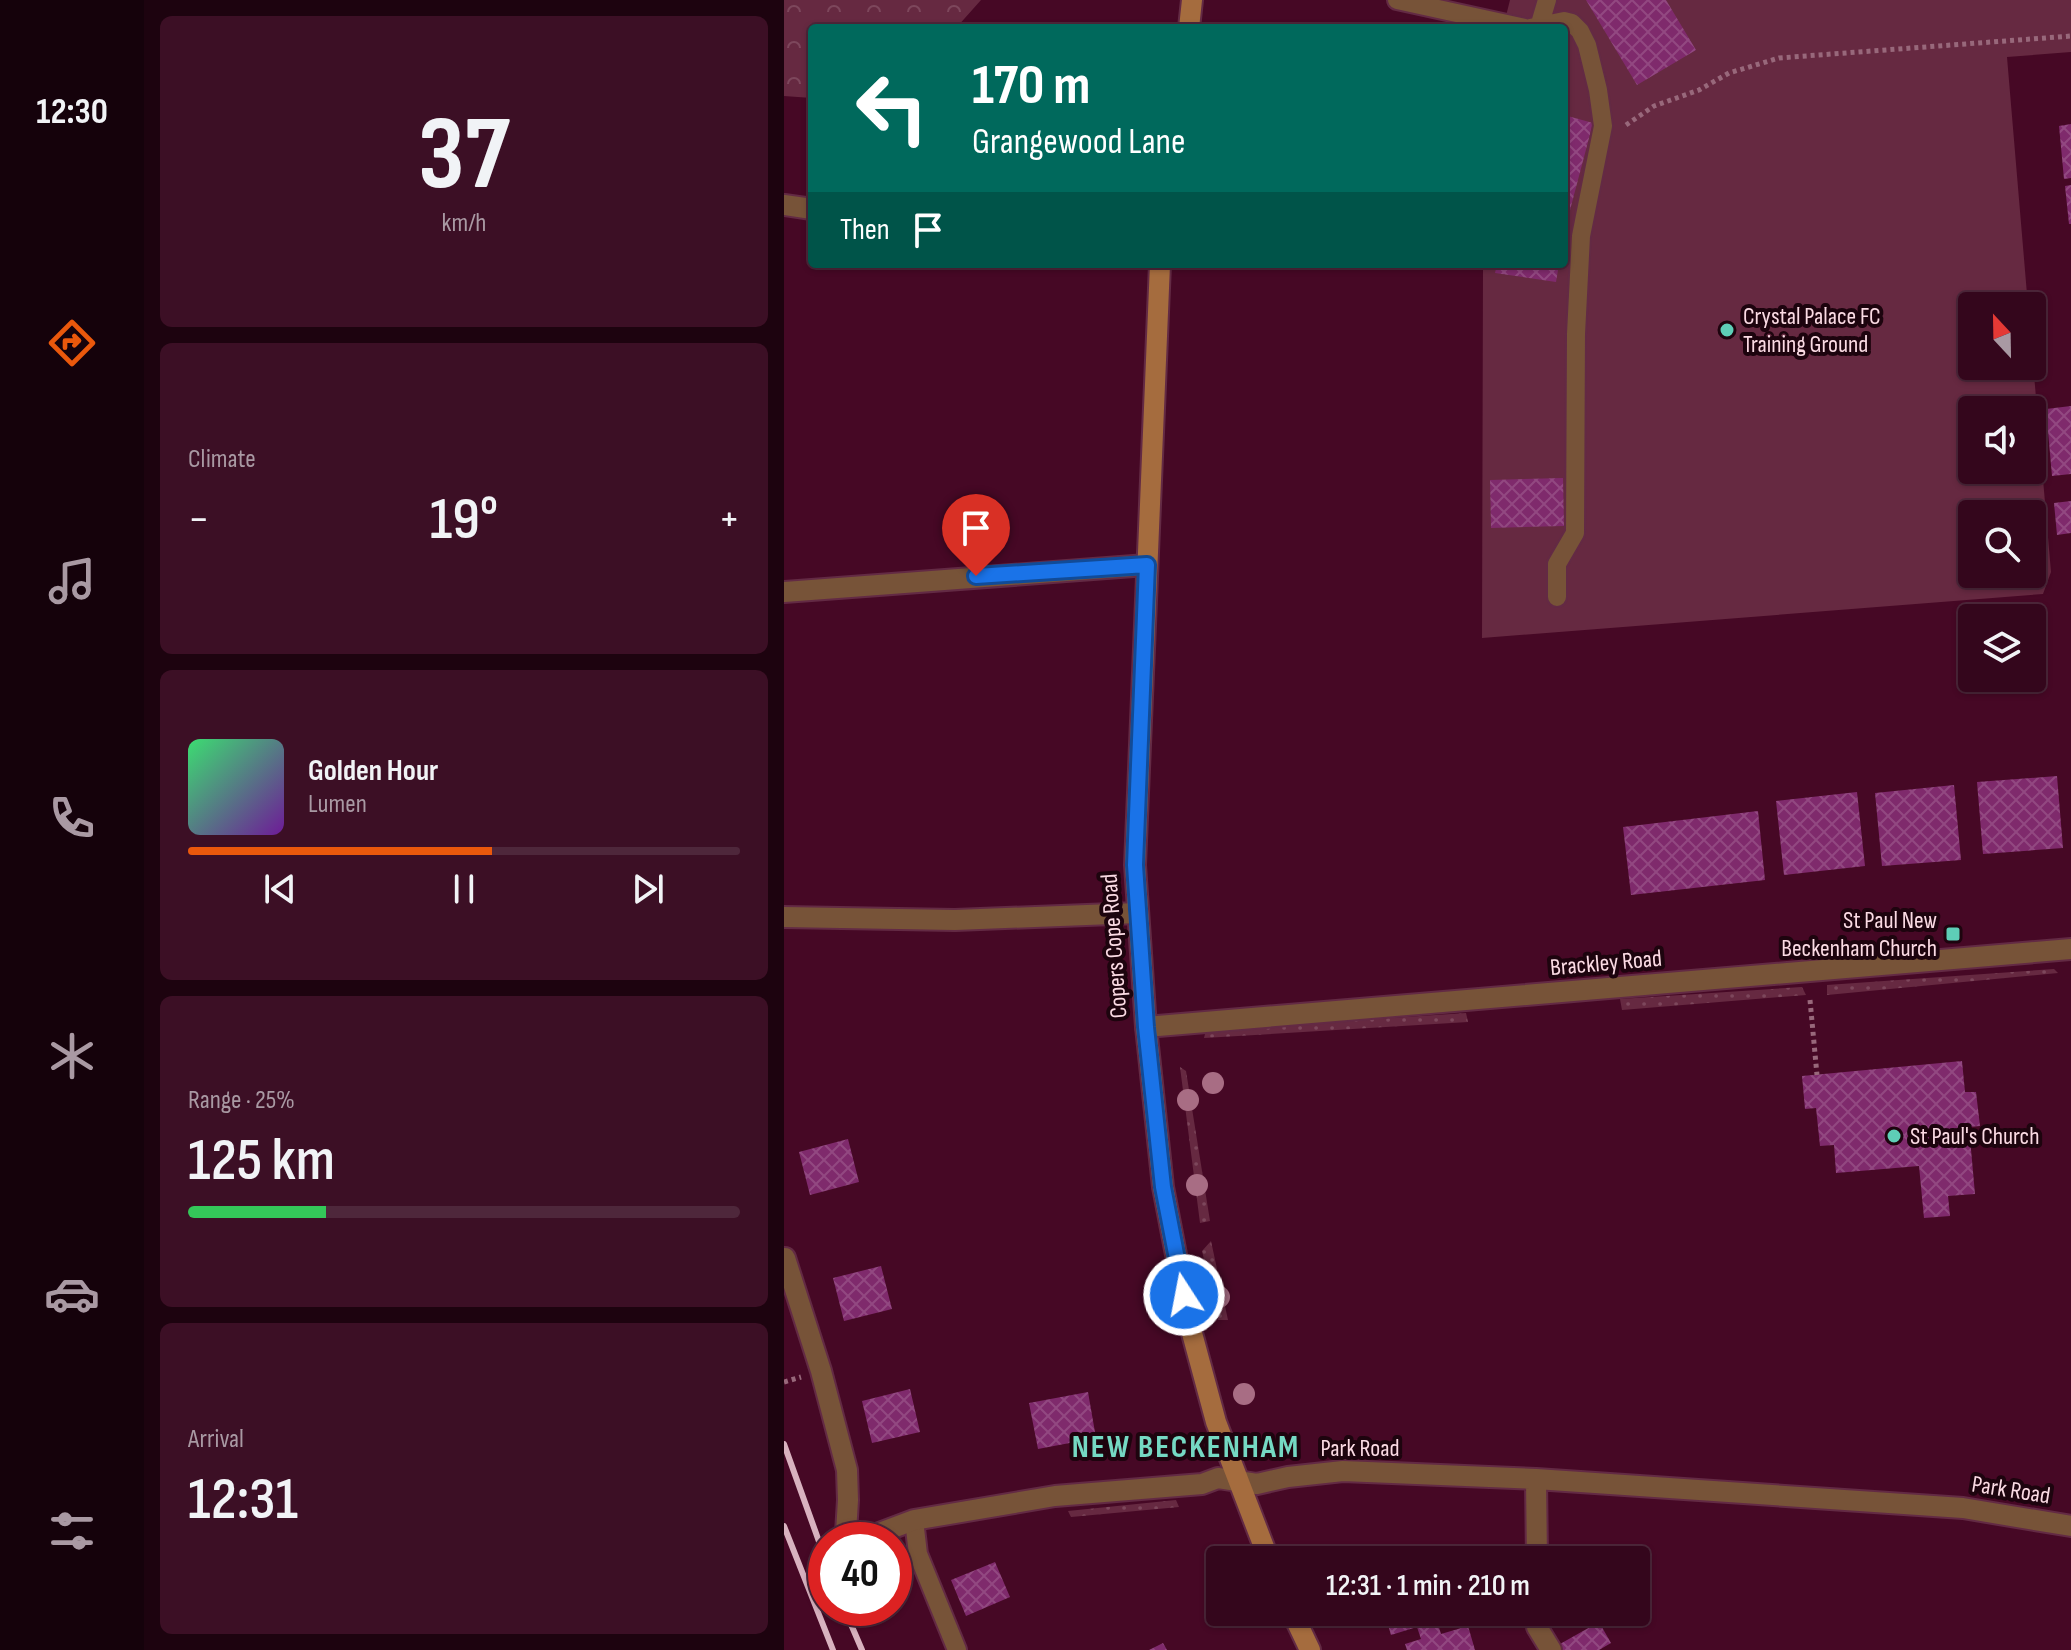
<!DOCTYPE html>
<html lang="en">
<head>
<meta charset="utf-8">
<style>
	:root { --surface:#34061c; --page:#3c0f25; --text:#f1f3f6; --muted:#a999a3; --line:#4e273b; --accent:#ea580c }
	body { margin:0; font-family:"Sofia Sans Condensed",sans-serif; background:var(--page); color:var(--text); height:100vh; display:flex; flex-direction:column; font-size:30px; white-space:nowrap }
	* { box-sizing:border-box; margin:0 }
	p { font-size:26px; color:var(--muted) }
	.icon { flex:none; width:44px; height:44px; fill:none; stroke:currentColor; stroke-width:2; stroke-linecap:round; stroke-linejoin:round }
	.map { position:relative; flex:1; overflow:hidden }
	.details { display:flex; flex-direction:column; gap:16px; padding:16px; background:#1d030f; width:640px }
	.details>* { flex:none }
	.top-card { position:absolute; left:24px; top:24px; width:760px; height:244px; border-radius:8px; box-shadow:0 2px 6px #0004,0 0 0 2px var(--line); background:#00695c; color:#fff; overflow:hidden }
	.needle { width:52px; rotate:338deg }
	.fabs { position:absolute; left:1174px; top:292px; display:grid; gap:16px }
	.fabs a { display:grid; place-items:center; width:88px; height:88px; border-radius:8px; background:var(--surface); box-shadow:0 2px 6px #0004,0 0 0 2px var(--line); font-size:40px }
	.speed { position:absolute; left:24px; top:1522px; display:flex; gap:16px; font-size:40px; font-weight:700; text-align:center }
	.speed>* { display:grid; place-content:center; width:104px; height:104px; border-radius:50%; background:var(--surface); box-shadow:0 2px 6px #0004,0 0 0 2px var(--line); line-height:1 }
	.speed .limit { border:12px solid #d22; background:#fff; color:#111 }
	.pin { position:absolute; display:grid; place-items:center; width:68px; height:68px; color:#fff; margin:-82px -34px; border-radius:50% 50% 50% 0; rotate:-45deg; box-shadow:0 0 8px #0007 }
	.pin .icon { rotate:45deg }
	.me { position:absolute; width:88px; margin:-44px; rotate:349deg; stroke-linejoin:round; filter:drop-shadow(0 0 6px #0008) }
	.turn { display:flex; align-items:center; gap:28px; height:168px; padding:0 32px; font-size:36px }
	.turn .icon { width:104px; height:104px; stroke-width:2.5 }
	.turn b { display:block; font-size:56px; line-height:68px }
	.then { display:flex; align-items:center; height:76px; padding:0 32px; background:#0003; gap:16px; font-size:30px }
	.big { font-size:60px; font-weight:600; line-height:1.1 }
	.details .tile { flex:1; display:flex; flex-direction:column; justify-content:center; gap:12px; min-width:0; padding:0 28px; border-radius:12px; background:var(--page) }
	.details .dial { align-items:center; gap:0 }
	.dial b { font-size:104px; line-height:1 }
	.song { display:flex; align-items:center; gap:24px }
	.cover { width:96px; height:96px; border-radius:12px; background:linear-gradient(135deg,hsl(140 70% 55%),hsl(280 70% 35%)) }
	.played { height:8px; border-radius:4px; background:linear-gradient(90deg,var(--accent) 55%,var(--line) 55%) }
	.keys { display:flex; justify-content:space-around; direction:ltr }
	.heat { display:flex; justify-content:space-between; align-items:center; font-size:44px; direction:ltr }
	.charge { height:12px; border-radius:6px; background:linear-gradient(90deg,#34c759 25%,var(--line) 0) }
	.trip { position:absolute; left:422px; top:1546px; width:444px; height:80px; border-radius:8px; background:var(--surface); box-shadow:0 2px 6px #0004,0 0 0 2px var(--line); font-weight:600; line-height:80px; text-align:center }
	main { display:flex; flex:1; min-height:0 }
	.tab-bar { display:flex; flex-direction:column; width:144px; justify-content:space-around; align-items:center; background:#15020b; color:var(--muted) }
	.tab-bar .icon { width:56px; height:56px }
	.tab-bar .on { color:var(--accent) }
	.tab-bar b { font-size:36px; color:var(--text) }
	.map>svg:first-child { display:block }
</style>
</head>
<body>
<main>
<nav class="tab-bar">
<b>12:30</b>
<svg class="icon on" aria-label="directions" viewBox="0 0 24 24"><path d="M12 3l9 9-9 9-9-9zM9 14v-3h6M13 9l2 2-2 2"/></svg>
<svg class="icon" aria-label="music" viewBox="0 0 24 24"><path d="M9 18V5l10-2v13"/><circle cx="6" cy="18" r="3"/><circle cx="16" cy="16" r="3"/></svg>
<svg class="icon" aria-label="phone" viewBox="0 0 24 24"><path d="M5 4h4l2 5-3 2q2 4 5 5l2-3 5 2v4C11 20 4 13 5 4z"/></svg>
<svg class="icon" aria-label="climate" viewBox="0 0 24 24"><path d="M12 3v18M4 7l16 10M4 17L20 7"/></svg>
<svg class="icon" aria-label="car" viewBox="0 0 24 24"><path d="M5 17H2v-5l4-1 3-4h7l3 4 3 1v5h-3M9 17h6M6 11h13"/><circle cx="7" cy="17" r="2"/><circle cx="17" cy="17" r="2"/></svg>
<svg class="icon" aria-label="filters" viewBox="0 0 24 24"><path d="M4 7h16M4 17h16"/><circle cx="9" cy="7" r="2"/><circle cx="15" cy="17" r="2"/></svg>
</nav>
<section class="details">
<div class="tile dial"><b>37</b><p>km/h</p></div>
<div class="tile"><p>Climate</p>
<div class="heat"><a>−</a><b class="big">19°</b><a>+</a></div>
</div>
<div class="tile">
<div class="song"><i class="cover"></i><div><b>Golden Hour</b><p>Lumen</p></div></div>
<div class="played"></div>
<div class="keys"><svg class="icon" aria-label="previous" viewBox="0 0 24 24"><path d="M18 5L8 12l10 7zM5 5v14"/></svg><svg class="icon" aria-label="pause" viewBox="0 0 24 24"><path d="M8 5v14M16 5v14"/></svg><svg class="icon" aria-label="next" viewBox="0 0 24 24"><path d="M6 5l10 7-10 7zM19 5v14"/></svg></div>
</div>
<div class="tile"><p>Range · 25%</p><b class="big">125 km</b><div class="charge"></div></div>
<div class="tile"><p>Arrival</p><b class="big">12:31</b></div>
</section>
<div class="map">
<svg width="1287" height="1650" viewBox="0 0 1287 1650">
	<defs>
		<pattern id="grass-dots" width="8" height="8" patternUnits="userSpaceOnUse" patternTransform="scale(2)"><rect width="8" height="8" fill="#662941"/><path d="M2 2h.1M6 6h.1" fill="none" stroke="#7d475c" stroke-width="1.8" stroke-linecap="round"/></pattern>
		<pattern id="forest-crowns" width="20" height="18" patternUnits="userSpaceOnUse" patternTransform="scale(2)"><rect width="20" height="18" fill="#662941"/><path d="M2 6a3 3 0 1 1 6 0M12 15a3 3 0 1 1 6 0" fill="none" stroke="#7d475c"/></pattern>
		<pattern id="building-cross-hatch" width="8" height="8" patternUnits="userSpaceOnUse" patternTransform="scale(2)"><rect width="8" height="8" fill="#7f2a6c"/><path d="M0 0l8 8M0 8l8-8" fill="none" stroke="#924881"/></pattern>
	</defs>
	<rect width="100%" height="100%" fill="#460825"/>
	<!-- grass -->
	<path fill="url(#grass-dots)" d="M 1270,969 L 1274,973 L 1043,995 L 1043,985 Z
		M 1018,987 L 1022,995 L 838,1010 L 836,999 Z
		M 682,1013 L 684,1022 L 420,1038 L 422,1030 Z
		M 396,1067 L 402,1071 L 426,1221 L 416,1223 Z
		M 427,1241 L 444,1320 L 434,1320 L 418,1251 Z
		M 392,1500 L 395,1507 L 287,1517 L 284,1511 Z"/>
	<!-- forest -->
	<path fill="url(#forest-crowns)" d="M 0,0 L 197,0 L 172,28 L 28,28 L 28,98 L 0,96 Z"/>
	<!-- pitch -->
	<path fill="#662941" fill-rule="evenodd" d="M 726,0 L 1287,0 L 1287,52 L 1223,57 L 1244,306 L 1188,306 L 1188,366 L 1248,366 L 1248,351 L 1267,572 L 1259,594 L 698,638 L 699,264 L 780,264 L 780,28 L 719,28 ZM 1188,410 L 1248,410 L 1248,470 L 1188,470 ZM 1188,514 L 1248,514 L 1248,574 L 1188,574 Z"/>
	<!-- building -->
	<path fill="url(#building-cross-hatch)" d="M 802,0 L 882,0 L 912,50 L 853,85 Z
		M 780,115 L 809,123 L 781,229 L 780,229 Z
		M 1287,124 L 1287,178 L 1280,179 L 1275,126 Z
		M 1287,185 L 1287,224 L 1285,224 L 1281,186 Z
		M 713,264 L 775,264 L 772,282 L 711,273 Z
		M 1287,406 L 1287,474 L 1268,476 L 1262,409 Z
		M 779,478 L 780,526 L 707,528 L 706,480 Z
		M 1287,501 L 1287,533 L 1273,535 L 1270,503 Z
		M 1273,776 L 1279,848 L 1199,854 L 1193,782 Z
		M 1170,785 L 1177,860 L 1098,866 L 1091,793 Z
		M 1073,792 L 1081,866 L 1000,875 L 992,801 Z
		M 974,811 L 981,880 L 847,895 L 839,827 Z
		M 1178,1061 L 1181,1092 L 1192,1092 L 1196,1126 L 1185,1127 L 1191,1194 L 1164,1196 L 1166,1216 L 1140,1218 L 1135,1166 L 1052,1173 L 1050,1145 L 1036,1146 L 1032,1108 L 1021,1109 L 1018,1076 Z
		M 64,1139 L 75,1182 L 26,1195 L 15,1152 Z
		M 97,1266 L 108,1309 L 60,1321 L 49,1278 Z
		M 126,1389 L 136,1432 L 88,1443 L 78,1401 Z
		M 304,1392 L 312,1438 L 254,1449 L 245,1403 Z
		M 211,1562 L 226,1597 L 182,1616 L 167,1580 Z
		M 600,1612 L 668,1612 L 669,1617 L 653,1621 L 657,1634 L 684,1626 L 691,1650 L 623,1650 L 621,1644 L 637,1639 L 633,1627 L 607,1635 Z
		M 815,1622 L 827,1643 L 815,1650 L 779,1650 L 776,1644 Z
		M 379,1643 L 383,1650 L 365,1650 Z"/>
	<g fill="none" stroke-linecap="round" stroke-linejoin="round">
		<!-- lane casing -->
		<g stroke="#632a44" stroke-width="22">
			<path id="lane" d="M 613,0 L 741,28
				M 755,27 L 763,0
				M 746,28 L 780,21 L 788,23 L 796,31 L 803,45 L 814,90 L 819,126 L 797,236 L 792,334 L 791,533 L 773,564 L 773,597
				M 130,1520 L 134,1554 L 173,1650"/>
		</g>
		<!-- street casing -->
		<g stroke="#632a44" stroke-width="24">
			<path id="street" d="M 0,205 L 28,209
				M 0,592 L 363,565
				M 0,917 L 171,920 L 354,913
				M 362,1027 L 1287,949
				M 1,1258 L 37,1371 L 63,1470 L 64,1500 L 62,1533 L 77,1540 L 130,1520 L 271,1496 L 418,1484 L 434,1478 L 473,1484 L 504,1477 L 559,1471 L 752,1479 L 1179,1508 L 1287,1526
				M 752,1479 L 753,1560
				M 753,1612 L 753,1627 L 767,1650"/>
		</g>
		<!-- secondary casing -->
		<g stroke="#632a44" stroke-width="24">
			<path id="secondary" d="M 405,28 L 408,0
				M 376,264 L 351,865 L 362,1027 L 379,1187 L 405,1322 L 432,1422 L 485,1560
				M 508,1612 L 526,1650"/>
		</g>
		<!-- path -->
		<path stroke="#98687b" stroke-width="5" stroke-dasharray="4 4" stroke-linecap="butt" d="M 842,125 L 870,106 L 915,90 L 945,73 L 995,58 L 1287,36
			M 1026,1000 L 1033,1075
			M 0,1382 L 17,1377"/>
		<!-- lane -->
		<use href="#lane" stroke="#775338" stroke-width="18"/>
		<!-- street -->
		<use href="#street" stroke="#775338" stroke-width="20"/>
		<!-- secondary -->
		<use href="#secondary" stroke="#a56c3e" stroke-width="20"/>
		<!-- rail -->
		<path stroke="#d8b2bf" stroke-width="6" d="M 0,1444 L 42,1561
			M 0,1526 L 49,1650
			M 60,1608 L 78,1650"/>
	</g>
	<!-- trees -->
	<g fill="#a86d84">
		<circle cx="429" cy="1083" r="11"/>
		<circle cx="404" cy="1100" r="11"/>
		<circle cx="413" cy="1185" r="11"/>
		<circle cx="435" cy="1297" r="11"/>
		<circle cx="460" cy="1394" r="11"/>
	</g>
	<g fill="none" stroke-linecap="round" stroke-linejoin="round">
		<!-- route casing -->
		<g stroke="#114b97" stroke-width="20">
			<path id="route" d="M 192,576 L 363,565 L 351,865 L 362,1027 L 379,1187 L 400,1295"/>
		</g>
		<!-- route -->
		<use href="#route" stroke="#1a73e8" stroke-width="14"/>
	</g>
	<!-- markers -->
	<g fill="#5eceb7" stroke="#1d040e" stroke-width="3">
		<circle cx="943" cy="330" r="8"/>
		<rect x="1161" y="926" width="16" height="16" rx="4"/>
		<circle cx="1110" cy="1136" r="8"/>
	</g>
	<g text-anchor="middle" dominant-baseline="central" stroke-width="8" stroke-linejoin="round" paint-order="stroke">
		<!-- poi labels -->
		<g font-size="24" fill="#fbdbe4" stroke="#1d040e" text-anchor="start">
			<text x="959" y="316">Crystal Palace FC<tspan x="959" dy="28">Training Ground</tspan></text>
			<text x="1153" y="920" text-anchor="end">St Paul New<tspan x="1153" dy="28">Beckenham Church</tspan></text>
			<text x="1126" y="1136">St Paul's Church</text>
		</g>
		<!-- street labels -->
		<g font-size="24" fill="#fbdbe4" stroke="#1d040e">
			<text transform="translate(330 946) rotate(-94)">Copers Cope Road</text>
			<text transform="translate(822 963) rotate(-5)">Brackley Road</text>
			<text x="576" y="1448">Park Road</text>
			<text transform="translate(1227 1490) rotate(9)">Park Road</text>
		</g>
		<!-- district labels -->
		<g font-size="32" font-weight="bold" letter-spacing="2" fill="#75d9c3" stroke="#1d040e">
			<text x="402" y="1447">NEW BECKENHAM</text>
		</g>
	</g>
</svg>
<div class="fabs">
<a><svg class="needle" viewBox="-14 -14 28 28"><path d="M0-13l5 13h-10z" fill="#e53935"/><path d="M0 13l5-13h-10z" fill="#a999a3"/></svg></a>
<a><svg class="icon" aria-label="sound" viewBox="0 0 24 24"><path d="M4 9h4l5-4v14l-5-4H4zM17 9q2 3 0 6"/></svg></a>
<a><svg class="icon" aria-label="search" viewBox="0 0 24 24"><circle cx="10" cy="10" r="6"/><path d="M15 15l6 6"/></svg></a>
<a><svg class="icon" aria-label="layers" viewBox="0 0 24 24"><path d="M12 4l9 5-9 5-9-5zM3 14l9 5 9-5"/></svg></a>
</div>
<div class="speed"><div class="limit">40</div></div>
<div class="pin" style="left:192px;top:576px;background:#d93025"><svg class="icon" aria-label="arrive" viewBox="0 0 24 24"><path d="M6 21V4h12l-3 4 3 4H6"/></svg></div>
<svg class="me" style="left:400px;top:1295px" viewBox="-20 -20 40 40"><circle r="17" fill="#1a73e8" stroke="#fff" stroke-width="3"/><path d="M0-11L8 9 0 5-8 9z" fill="#fff"/></svg>
<div class="trip">12:31 · 1 min · 210 m</div>
<div class="top-card">
<div class="turn"><svg class="icon" aria-label="left" viewBox="0 0 24 24"><path d="M17 20v-9H6M10 6l-5 5 5 5"/></svg><div><b>170 m</b>Grangewood Lane</div></div>
<div class="then">Then<svg class="icon" aria-label="arrive" viewBox="0 0 24 24"><path d="M6 21V4h12l-3 4 3 4H6"/></svg></div>
</div>
</div>
</main>
</body>
</html>
